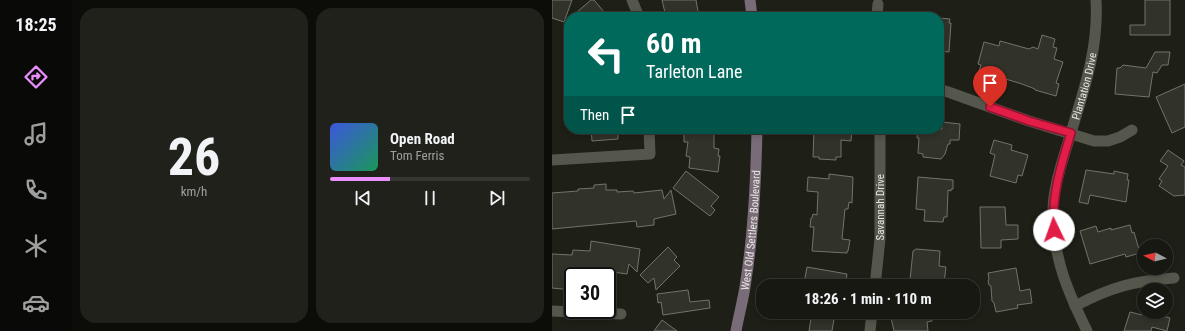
<!DOCTYPE html>
<html lang="en">
<head>
<meta charset="utf-8">
<style>
	:root { --surface:#161811; --page:#1f211a; --text:#f1f3f6; --muted:#9ea09f; --line:#353731; --accent:#ea8dfd }
	body { margin:0; font-family:"Roboto Condensed",sans-serif; background:var(--page); color:var(--text); height:100vh; display:flex; flex-direction:column; font-size:15px; white-space:nowrap }
	* { box-sizing:border-box; margin:0 }
	p { font-size:13px; color:var(--muted) }
	.icon { flex:none; width:22px; height:22px; fill:none; stroke:currentColor; stroke-width:2; stroke-linecap:round; stroke-linejoin:round }
	.map { position:relative; flex:1; overflow:hidden }
	.side { display:flex; flex-direction:column; gap:8px; padding:8px; background:#0c0d09; width:480px }
	.side>* { flex:none }
	.top-card { position:absolute; left:12px; top:12px; width:380px; height:122px; border-radius:16px; box-shadow:0 2px 6px #0003,0 0 0 1px var(--line); background:#00695c; color:#fff; overflow:hidden }
	.needle { width:26px; rotate:277deg }
	.fabs { position:absolute; left:585px; top:239px; display:grid; gap:8px }
	.fabs a { display:grid; place-items:center; width:36px; height:36px; border-radius:50%; background:var(--surface); box-shadow:0 2px 6px #0003,0 0 0 1px var(--line); font-size:20px }
	.speed { position:absolute; left:12px; top:267px; display:flex; gap:8px; font-size:20px; font-weight:700; text-align:center }
	.speed>* { display:grid; place-content:center; width:52px; height:52px; border-radius:50%; background:var(--surface); box-shadow:0 2px 6px #0003,0 0 0 1px var(--line); line-height:1 }
	.speed .limit { border:2px solid #111; border-radius:6px; background:#fff; color:#111 }
	.pin { position:absolute; display:grid; place-items:center; width:34px; height:34px; color:#fff; margin:-41px -17px; border-radius:50% 50% 50% 0; rotate:-45deg; box-shadow:0 0 4px #0007 }
	.pin .icon { rotate:45deg }
	.me { position:absolute; width:44px; margin:-22px; rotate:357deg; stroke-linejoin:round; filter:drop-shadow(0 0 3px #0008) }
	.turn { display:flex; align-items:center; gap:14px; height:84px; padding:0 16px; font-size:18px }
	.turn .icon { width:52px; height:52px; stroke-width:2.5 }
	.turn b { display:block; font-size:28px; line-height:34px }
	.then { display:flex; align-items:center; height:38px; padding:0 16px; background:#0003; gap:8px; font-size:15px }
	.side .widget { flex:1; display:flex; flex-direction:column; justify-content:center; gap:6px; min-width:0; padding:0 14px; border-radius:16px; background:var(--page) }
	.side .dial { align-items:center; gap:0 }
	.dial b { font-size:52px; line-height:1 }
	.song { display:flex; align-items:center; gap:12px }
	.cover { width:48px; height:48px; border-radius:6px; background:linear-gradient(135deg,hsl(230 70% 55%),hsl(150 70% 35%)) }
	.played { height:4px; border-radius:2px; background:linear-gradient(90deg,var(--accent) 30%,var(--line) 30%) }
	.keys { display:flex; justify-content:space-around; direction:ltr }
	.side .tiles { flex:1; display:grid; gap:8px; grid-template-columns:repeat(2,1fr) }
	.trip { position:absolute; left:204px; top:279px; width:224px; height:40px; border-radius:16px; background:var(--surface); box-shadow:0 2px 6px #0003,0 0 0 1px var(--line); font-weight:700; line-height:40px; text-align:center }
	main { display:flex; flex:1; min-height:0 }
	.tabs { display:flex; flex-direction:column; width:72px; justify-content:space-around; align-items:center; background:#090a07; color:var(--muted) }
	.tabs .icon { width:28px; height:28px }
	.tabs .on { color:var(--accent) }
	.tabs b { font-size:18px; color:var(--text) }
	.map>svg:first-child { display:block }
</style>
</head>
<body>
<main>
<nav class="tabs">
<b>18:25</b>
<svg class="icon on" aria-label="directions" viewBox="0 0 24 24"><path d="M12 3l9 9-9 9-9-9zM9 14v-3h6M13 9l2 2-2 2"/></svg>
<svg class="icon" aria-label="music" viewBox="0 0 24 24"><path d="M9 18V5l10-2v13"/><circle cx="6" cy="18" r="3"/><circle cx="16" cy="16" r="3"/></svg>
<svg class="icon" aria-label="phone" viewBox="0 0 24 24"><path d="M5 4h4l2 5-3 2q2 4 5 5l2-3 5 2v4C11 20 4 13 5 4z"/></svg>
<svg class="icon" aria-label="climate" viewBox="0 0 24 24"><path d="M12 3v18M4 7l16 10M4 17L20 7"/></svg>
<svg class="icon" aria-label="car" viewBox="0 0 24 24"><path d="M5 17H2v-5l4-1 3-4h7l3 4 3 1v5h-3M9 17h6M6 11h13"/><circle cx="7" cy="17" r="2"/><circle cx="17" cy="17" r="2"/></svg>
</nav>
<section class="side">
<div class="tiles">
<div class="widget dial"><b>26</b><p>km/h</p></div>
<div class="widget">
<div class="song"><i class="cover"></i><div><b>Open Road</b><p>Tom Ferris</p></div></div>
<div class="played"></div>
<div class="keys"><svg class="icon" aria-label="previous" viewBox="0 0 24 24"><path d="M18 5L8 12l10 7zM5 5v14"/></svg><svg class="icon" aria-label="pause" viewBox="0 0 24 24"><path d="M8 5v14M16 5v14"/></svg><svg class="icon" aria-label="next" viewBox="0 0 24 24"><path d="M6 5l10 7-10 7zM19 5v14"/></svg></div>
</div>
</div>
</section>
<div class="map">
<svg width="633" height="331" viewBox="0 0 633 331">
	<rect width="100%" height="100%" fill="#1e2017"/>
	<!-- building -->
	<path fill="#31332a" stroke="#72746a" d="M 0,0 L 20,0 L 12,22 L 0,18 Z
		M 39,0 L 42,0 L 52,12 L 46,17 L 19,17 Z
		M 110,0 L 144,0 L 147,17 L 114,17 Z
		M 593,0 L 618,0 L 618,35 L 578,35 L 578,25 L 593,25 Z
		M 387,18 L 398,19 L 397,23 L 399,23 L 397,52 L 387,51 Z
		M 490,35 L 503,39 L 501,47 L 505,48 L 502,59 L 511,62 L 504,83 L 507,84 L 504,96 L 483,90 L 483,89 L 470,84 L 427,71 L 429,65 L 426,64 L 432,42 L 447,46 L 448,41 L 477,49 L 481,47 L 486,49 Z
		M 603,52 L 618,52 L 616,65 L 610,65 L 605,73 L 601,72 L 597,97 L 563,94 L 565,68 L 568,68 L 571,65 L 594,68 Z
		M 633,84 L 633,127 L 620,133 L 604,97 Z
		M 390,122 L 408,124 L 407,140 L 398,140 L 398,144 L 396,144 L 393,154 L 389,159 L 371,157 L 371,154 L 366,153 L 367,138 L 365,138 L 366,129 L 390,129 Z
		M 39,129 L 66,129 L 66,139 L 40,141 Z
		M 132,129 L 162,129 L 162,148 L 167,149 L 166,156 L 168,156 L 166,172 L 137,168 L 138,157 L 134,156 L 136,142 L 132,142 Z
		M 262,129 L 300,129 L 299,141 L 289,140 L 289,157 L 284,157 L 284,160 L 267,159 L 267,157 L 261,157 Z
		M 442,140 L 460,145 L 459,150 L 476,155 L 470,176 L 466,175 L 464,183 L 438,176 L 443,155 L 438,153 Z
		M 616,150 L 632,161 L 629,165 L 633,167 L 633,195 L 622,196 L 607,186 L 610,181 L 607,179 L 616,166 L 608,161 Z
		M 534,170 L 562,174 L 562,171 L 576,174 L 575,180 L 577,180 L 574,202 L 538,195 L 536,204 L 527,202 Z
		M 134,171 L 167,197 L 159,206 L 163,210 L 158,216 L 121,188 Z
		M 277,174 L 301,177 L 300,203 L 297,202 L 296,209 L 293,209 L 290,239 L 298,240 L 296,251 L 295,251 L 295,253 L 260,251 L 262,227 L 258,227 L 259,218 L 260,218 L 261,214 L 265,215 L 266,192 L 255,191 L 256,177 L 277,179 Z
		M 366,177 L 401,180 L 401,189 L 399,189 L 399,191 L 396,190 L 395,217 L 392,217 L 391,222 L 372,221 L 373,210 L 364,209 Z
		M 54,184 L 54,190 L 65,190 L 65,192 L 81,191 L 82,193 L 110,190 L 112,199 L 119,190 L 124,214 L 102,219 L 102,225 L 85,227 L 84,221 L 0,229 L 0,193 L 26,191 L 26,189 L 42,188 L 42,185 Z
		M 428,207 L 453,207 L 454,225 L 466,225 L 466,239 L 449,240 L 449,248 L 429,248 Z
		M 578,225 L 580,233 L 582,232 L 588,253 L 574,257 L 573,254 L 538,264 L 528,231 L 544,226 L 546,232 L 559,228 L 559,230 Z
		M 39,241 L 88,249 L 85,272 L 77,264 L 75,274 L 32,268 L 31,276 L 21,276 L 21,290 L 0,288 L 0,254 L 20,255 L 21,250 L 38,251 Z
		M 116,247 L 125,257 L 122,260 L 128,266 L 104,290 L 102,278 L 96,283 L 88,275 Z
		M 364,249 L 388,251 L 387,266 L 394,267 L 392,283 L 386,282 L 386,286 L 375,286 L 375,284 L 362,282 L 362,280 L 358,280 L 361,251 Z
		M 255,267 L 295,274 L 293,286 L 275,284 L 274,286 L 256,286 L 256,284 L 252,283 Z
		M 464,268 L 468,291 L 478,289 L 480,303 L 465,305 L 466,308 L 444,312 L 442,303 L 440,301 L 439,286 L 437,285 L 436,281 L 437,279 L 436,273 Z
		M 136,290 L 138,302 L 157,300 L 158,308 L 111,315 L 109,302 L 106,303 L 105,294 Z
		M 591,311 L 618,318 L 615,331 L 600,327 L 599,331 L 572,331 L 578,312 L 590,315 Z
		M 260,312 L 274,312 L 273,317 L 282,319 L 280,331 L 257,331 Z
		M 373,312 L 379,312 L 380,321 L 375,322 L 376,331 L 342,331 L 339,318 Z
		M 110,320 L 125,331 L 102,331 Z"/>
	<g fill="none" stroke-linecap="round" stroke-linejoin="round">
		<!-- minor -->
		<g stroke="#55574d" stroke-width="11">
			<path d="M 80,0 L 87,17"/>
			<path d="M 325,17 L 326,4"/>
			<path d="M 387,89 L 399,93 L 477,121 L 542,141 L 556,141 L 568,137 L 580,130"/>
			<path d="M 0,160 L 98,154 L 97,129"/>
			<path id="s1" d="M 323,286 L 328,239 L 328,129"/>
			<path d="M 523,306 C 559,287 582,281 622,278"/>
			<path d="M 0,311 L 69,314"/>
			<path d="M 318,331 L 320,312"/>
			<path id="s2" d="M 535,331 C 516,292 502,260 501,216 C 500,190 510,163 517,139 C 531,93 547,49 544,0"/>
		</g>
		<!-- secondary -->
		<g stroke="#7a6b78" stroke-width="11">
			<path d="M 198,0 L 200,17"/>
			<path id="s3" d="M 184,331 C 187,314 192,297 194,280 C 202,230 204,179 205,129"/>
		</g>
	</g>
	<g fill="none" stroke-linecap="round" stroke-linejoin="round">
		<!-- route casing -->
		<g stroke="#92132f" stroke-width="10">
			<path id="route" d="M 438,107 L 477,121 L 519,133 C 509,165 499,197 502,230"/>
		</g>
		<!-- route -->
		<use href="#route" stroke="#e11d48" stroke-width="7"/>
	</g>
	<g text-anchor="middle" dominant-baseline="central" stroke-width="4" stroke-linejoin="round" paint-order="stroke">
		<!-- street labels -->
		<g font-size="11" fill="#e6e7e1" stroke="#1e2017">
			<text stroke="none"><textPath href="#s2" startOffset="255">Plantation Drive</textPath></text>
			<text stroke="none"><textPath href="#s1" startOffset="79">Savannah Drive</textPath></text>
			<text stroke="none"><textPath href="#s3" startOffset="102">West Old Settlers Boulevard</textPath></text>
		</g>
	</g>
</svg>
<div class="fabs">
<a><svg class="needle" viewBox="-14 -14 28 28"><path d="M0-13l5 13h-10z" fill="#e53935"/><path d="M0 13l5-13h-10z" fill="#9ea09f"/></svg></a>
<a><svg class="icon" aria-label="layers" viewBox="0 0 24 24"><path d="M12 4l9 5-9 5-9-5zM3 14l9 5 9-5"/></svg></a>
</div>
<div class="speed"><div class="limit">30</div></div>
<div class="pin" style="left:438px;top:107px;background:#d93025"><svg class="icon" aria-label="arrive" viewBox="0 0 24 24"><path d="M6 21V4h12l-3 4 3 4H6"/></svg></div>
<svg class="me" style="left:502px;top:230px" viewBox="-20 -20 40 40"><circle r="19" fill="#fff"/><path d="M0-13L10 11 0 6-10 11z" fill="#e11d48"/></svg>
<div class="trip">18:26 · 1 min · 110 m</div>
<div class="top-card">
<div class="turn"><svg class="icon" aria-label="left" viewBox="0 0 24 24"><path d="M17 20v-9H6M10 6l-5 5 5 5"/></svg><div><b>60 m</b>Tarleton Lane</div></div>
<div class="then">Then<svg class="icon" aria-label="arrive" viewBox="0 0 24 24"><path d="M6 21V4h12l-3 4 3 4H6"/></svg></div>
</div>
</div>
</main>
</body>
</html>
